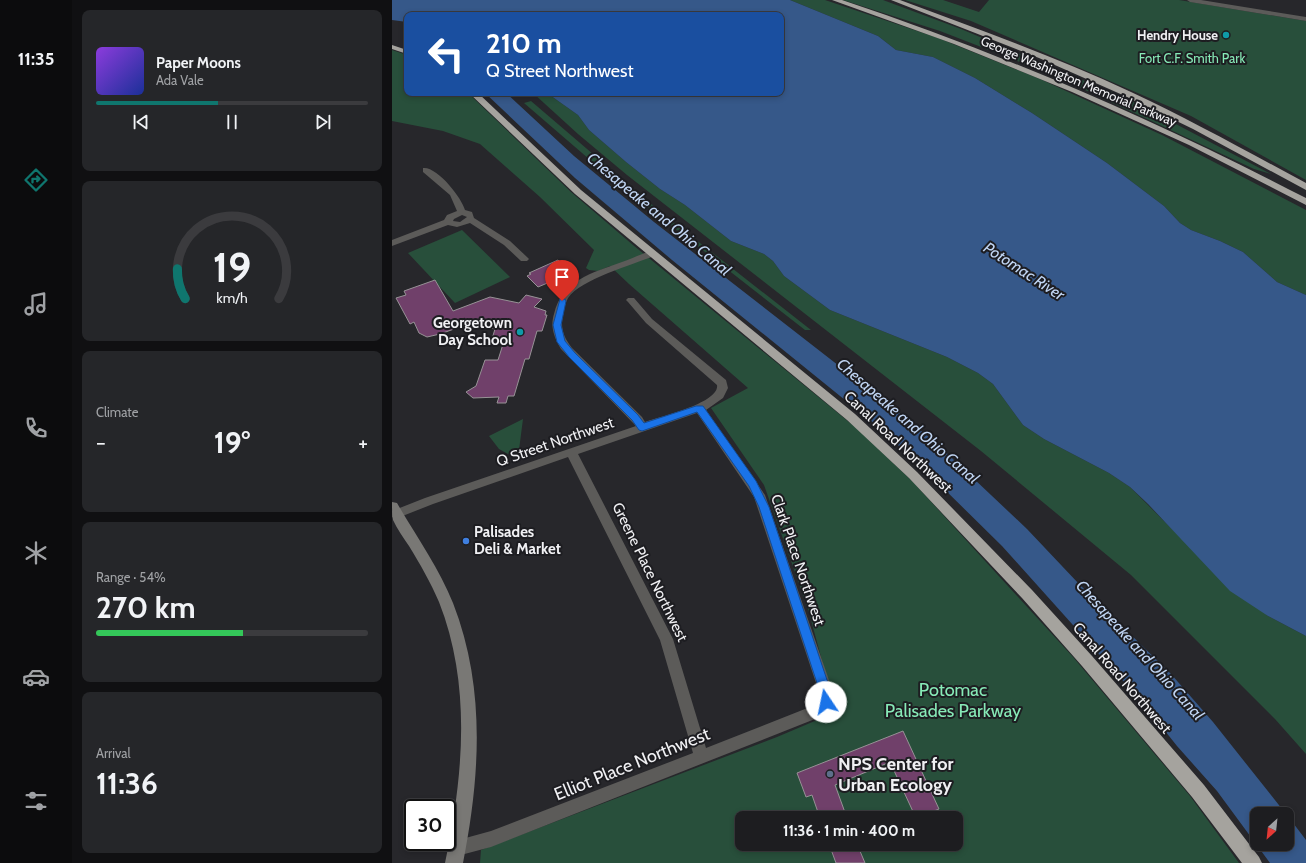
<!DOCTYPE html>
<html lang="en">
<head>
<meta charset="utf-8">
<style>
	:root { --surface:#1d1d20; --page:#252629; --text:#f1f3f6; --muted:#a0a2a5; --line:#3b3b3e; --accent:#0f766e }
	body { margin:0; font-family:Cabin,sans-serif; background:var(--page); color:var(--text); height:100vh; display:flex; flex-direction:column; font-size:15px; white-space:nowrap }
	* { box-sizing:border-box; margin:0 }
	p { font-size:13px; color:var(--muted) }
	.icon { flex:none; width:22px; height:22px; fill:none; stroke:currentColor; stroke-width:2; stroke-linecap:round; stroke-linejoin:round }
	.map { position:relative; flex:1; overflow:hidden }
	.details { display:flex; flex-direction:column; gap:10px; padding:10px; background:#101012; width:320px }
	.details>* { flex:none }
	.top-card { position:absolute; left:12px; top:12px; width:380px; height:84px; border-radius:8px; box-shadow:0 2px 6px #0003,0 0 0 1px var(--line); background:#1a4fa0; color:#fff; overflow:hidden }
	.needle { width:26px; rotate:207deg }
	.tools { position:absolute; left:858px; top:807px; display:grid; gap:8px }
	.tools a { display:grid; place-items:center; width:44px; height:44px; border-radius:8px; background:var(--surface); box-shadow:0 2px 6px #0003,0 0 0 1px var(--line); font-size:20px }
	.speed { position:absolute; left:12px; top:799px; display:flex; gap:8px; font-size:20px; font-weight:700; text-align:center }
	.speed>* { display:grid; place-content:center; width:52px; height:52px; border-radius:50%; background:var(--surface); box-shadow:0 2px 6px #0003,0 0 0 1px var(--line); line-height:1 }
	.speed .limit { border:2px solid #111; border-radius:6px; background:#fff; color:#111 }
	.pin { position:absolute; display:grid; place-items:center; width:34px; height:34px; color:#fff; margin:-41px -17px; border-radius:50% 50% 50% 0; rotate:-45deg; box-shadow:0 0 4px #0007 }
	.pin .icon { rotate:45deg }
	.me { position:absolute; width:44px; margin:-22px; rotate:349deg; stroke-linejoin:round; filter:drop-shadow(0 0 3px #0008) }
	.turn { display:flex; align-items:center; gap:14px; height:84px; padding:0 16px; font-size:18px }
	.turn .icon { width:52px; height:52px; stroke-width:2.5 }
	.turn b { display:block; font-size:28px; line-height:34px }
	.big { font-size:30px; font-weight:700; line-height:1.1 }
	.details .card { flex:1; display:flex; flex-direction:column; justify-content:center; gap:6px; min-width:0; padding:0 14px; border-radius:8px; background:var(--page) }
	.details .dial { align-items:center; gap:0 }
	.dial svg { height:104px; overflow:visible; fill:none; stroke:var(--line); stroke-width:7; stroke-linecap:round; text-anchor:middle }
	.dial text { fill:var(--text); stroke:none }
	.song { display:flex; align-items:center; gap:12px }
	.cover { width:48px; height:48px; border-radius:6px; background:linear-gradient(135deg,hsl(270 70% 55%),hsl(230 70% 35%)) }
	.played { height:4px; border-radius:2px; background:linear-gradient(90deg,var(--accent) 45%,var(--line) 45%) }
	.keys { display:flex; justify-content:space-around; direction:ltr }
	.heat { display:flex; justify-content:space-between; align-items:center; font-size:22px; direction:ltr }
	.charge { height:6px; border-radius:3px; background:linear-gradient(90deg,#34c759 54%,var(--line) 0) }
	.trip { position:absolute; left:343px; top:811px; width:228px; height:40px; border-radius:8px; background:var(--surface); box-shadow:0 2px 6px #0003,0 0 0 1px var(--line); font-weight:700; line-height:40px; text-align:center }
	main { display:flex; flex:1; min-height:0 }
	.menu { display:flex; flex-direction:column; width:72px; justify-content:space-around; align-items:center; background:#0c0c0d; color:var(--muted) }
	.menu .icon { width:28px; height:28px }
	.menu .active { color:var(--accent) }
	.menu b { font-size:18px; color:var(--text) }
	.map>svg:first-child { display:block }
</style>
</head>
<body>
<main>
<nav class="menu">
<b>11:35</b>
<svg class="icon active" aria-label="directions" viewBox="0 0 24 24"><path d="M12 3l9 9-9 9-9-9zM9 14v-3h6M13 9l2 2-2 2"/></svg>
<svg class="icon" aria-label="music" viewBox="0 0 24 24"><path d="M9 18V5l10-2v13"/><circle cx="6" cy="18" r="3"/><circle cx="16" cy="16" r="3"/></svg>
<svg class="icon" aria-label="phone" viewBox="0 0 24 24"><path d="M5 4h4l2 5-3 2q2 4 5 5l2-3 5 2v4C11 20 4 13 5 4z"/></svg>
<svg class="icon" aria-label="climate" viewBox="0 0 24 24"><path d="M12 3v18M4 7l16 10M4 17L20 7"/></svg>
<svg class="icon" aria-label="car" viewBox="0 0 24 24"><path d="M5 17H2v-5l4-1 3-4h7l3 4 3 1v5h-3M9 17h6M6 11h13"/><circle cx="7" cy="17" r="2"/><circle cx="17" cy="17" r="2"/></svg>
<svg class="icon" aria-label="filters" viewBox="0 0 24 24"><path d="M4 7h16M4 17h16"/><circle cx="9" cy="7" r="2"/><circle cx="15" cy="17" r="2"/></svg>
</nav>
<section class="details">
<div class="card">
<div class="song"><i class="cover"></i><div><b>Paper Moons</b><p>Ada Vale</p></div></div>
<div class="played"></div>
<div class="keys"><svg class="icon" aria-label="previous" viewBox="0 0 24 24"><path d="M18 5L8 12l10 7zM5 5v14"/></svg><svg class="icon" aria-label="pause" viewBox="0 0 24 24"><path d="M8 5v14M16 5v14"/></svg><svg class="icon" aria-label="next" viewBox="0 0 24 24"><path d="M6 5l10 7-10 7zM19 5v14"/></svg></div>
</div>
<div class="card dial"><svg viewBox="0 0 100 80">
<path d="M14 69A42 42 0 1 1 86 69"/>
<path d="M14 69A42 42 0 0 1 8 46" stroke="#0f766e"/>
<text x="50" y="56" font-size="32" font-weight="700">19</text>
<text x="50" y="72" font-size="11">km/h</text>
</svg></div>
<div class="card"><p>Climate</p>
<div class="heat"><a>−</a><b class="big">19°</b><a>+</a></div>
</div>
<div class="card"><p>Range · 54%</p><b class="big">270 km</b><div class="charge"></div></div>
<div class="card"><p>Arrival</p><b class="big">11:36</b></div>
</section>
<div class="map">
<svg width="914" height="863" viewBox="0 0 914 863">
	<rect width="100%" height="100%" fill="#27272b"/>
	<!-- green -->
	<path fill="#284f3b" fill-rule="evenodd" d="M 398,0 L 433,0 L 546,38 L 648,79 L 770,135 L 914,210 L 914,295 L 885,282 L 851,252 L 828,241 L 799,230 L 788,223 L 772,206 L 715,163 L 640,113 L 583,78 L 541,57 L 504,50 L 486,36 Z
		M 451,0 L 491,0 L 569,29 L 738,100 L 879,174 L 862,169 L 661,75 L 548,31 Z
		M 513,0 L 551,0 L 587,12 L 597,0 L 787,0 L 914,21 L 914,180 L 799,116 L 579,21 Z
		M 0,50 L 15,55 L 15,93 L 76,93 L 179,192 L 241,245 L 463,427 L 520,481 L 681,657 L 798,796 L 847,863 L 88,863 L 89,850 L 385,737 L 444,712 L 416,609 L 372,485 L 319,408 L 356,388 L 237,284 L 218,266 L 206,271 L 197,270 L 194,268 L 202,250 L 148,197 L 88,144 L 51,131 L 0,121 ZM 350,818 L 564,818 L 564,844 L 350,844 Z
		M 141,93 L 155,93 L 186,115 L 197,130 L 234,162 L 268,189 L 293,205 L 339,241 L 372,254 L 381,261 L 392,276 L 438,310 L 555,357 L 586,373 L 601,384 L 631,425 L 652,439 L 717,473 L 738,487 L 779,528 L 876,616 L 914,636 L 914,754 L 883,719 L 739,575 L 589,451 L 235,175 L 186,134 Z
		M 139,101 L 271,214 L 419,330 L 413,330 L 226,184 L 132,103 Z
		M 70,230 L 118,277 L 63,303 L 16,253 Z
		M 131,419 L 127,450 L 116,454 L 107,449 L 97,436 Z"/>
	<!-- water -->
	<path fill="#365889" d="M 0,0 L 398,0 L 486,36 L 504,50 L 541,57 L 583,78 L 640,113 L 715,163 L 772,206 L 788,223 L 799,230 L 828,241 L 851,252 L 885,282 L 914,295 L 914,636 L 876,616 L 838,591 L 756,504 L 738,487 L 717,473 L 652,439 L 631,425 L 601,384 L 586,373 L 555,357 L 438,310 L 392,276 L 381,261 L 372,254 L 339,241 L 293,205 L 268,189 L 234,162 L 197,130 L 186,115 L 155,93 L 389,93 L 389,15 L 15,15 L 15,22 L 0,20 Z
		M 93,93 L 114,93 L 182,156 L 262,222 L 514,418 L 545,444 L 635,529 L 687,584 L 779,674 L 821,722 L 894,814 L 865,814 L 865,844 L 895,844 L 895,815 L 914,840 L 914,863 L 878,863 L 825,791 L 785,746 L 750,702 L 610,546 L 544,481 L 490,430 L 280,260 L 183,178 Z"/>
	<!-- building -->
	<path fill="#70406a" stroke="#979296" d="M 166,260 L 179,273 L 146,287 L 135,276 L 139,274 L 137,273 Z
		M 43,280 L 61,311 L 98,297 L 127,303 L 134,295 L 150,299 L 142,307 L 154,311 L 153,315 L 155,315 L 150,331 L 145,331 L 137,359 L 133,359 L 122,396 L 116,396 L 114,403 L 105,403 L 107,397 L 81,398 L 74,392 L 84,386 L 93,360 L 106,360 L 113,338 L 100,339 L 103,329 L 79,323 L 48,334 L 35,337 L 27,333 L 22,322 L 18,324 L 4,298 L 14,295 L 12,291 Z
		M 511,731 L 547,809 L 524,818 L 498,762 L 443,785 L 455,818 L 428,818 L 420,795 L 414,797 L 405,773 Z
		M 437,844 L 465,844 L 473,863 L 444,863 Z"/>
	<g fill="none" stroke-linecap="round" stroke-linejoin="round">
		<!-- street -->
		<path fill="#5c5b59" fill-rule="evenodd" d="M 795,0 L 809,0 L 914,17 L 914,21 L 798,2 Z
			M 31,168 C 45,166 70,198 73,210 L 80,212 L 82,218 L 118,241 L 135,257 L 137,259 L 135,261 L 129,261 L 112,245 L 78,223 L 65,227 L 56,225 L 0,246 L 0,240 L 52,220 L 55,215 L 65,211 L 58,195 L 31,172 ZM 70,215 L 75,217 L 68,222 L 61,221 L 62,219 Z
			M 259,251 L 263,254 L 262,256 C 240,265 189,279 176,298 C 173,303 172,310 171,316 C 168,328 172,338 180,348 L 250,417 L 253,422 C 267,417 328,403 325,385 L 254,323 L 236,302 L 234,300 L 236,298 L 242,298 L 260,319 L 334,380 L 336,388 L 331,398 L 314,410 L 373,495 L 438,683 C 441,699 444,708 428,717 L 99,847 L 65,856 L 59,854 L 57,848 L 59,842 L 99,831 L 301,753 L 268,640 L 176,457 L 41,504 L 8,517 L 4,519 L 0,517 L 0,511 L 33,498 L 244,426 L 169,349 C 162,337 158,327 162,314 C 170,280 200,273 230,262 C 239,259 249,254 259,251 ZM 305,413 L 362,497 L 424,683 L 427,701 L 418,707 L 314,748 L 281,639 L 186,454 Z"/>
		<!-- secondary -->
		<path fill="#797875" fill-rule="evenodd" d="M 0,502 L 5,503 C 24,536 47,568 61,603 C 94,688 88,776 71,863 L 53,863 C 71,777 80,686 47,602 C 39,583 28,564 17,546 C 11,537 5,529 1,520 C 0,515 0,507 0,502 Z"/>
		<!-- highway -->
		<path fill="#a5a39e" fill-rule="evenodd" d="M 440,0 L 450,0 C 612,54 763,120 914,198 L 914,205 L 797,145 L 680,92 L 562,44 Z
			M 499,0 L 508,0 C 586,29 664,57 739,92 C 799,120 856,152 914,183 L 914,190 L 801,129 L 733,96 L 647,58 Z
			M 0,45 L 15,50 L 15,54 L 0,49 Z
			M 77,93 L 86,93 L 189,190 L 463,414 L 525,472 L 640,590 L 700,656 L 812,785 L 867,857 L 870,863 L 850,863 L 800,797 L 690,666 L 630,598 L 517,478 L 455,420 L 183,194 Z"/>
	</g>
	<!-- route -->
	<path fill="#1a73e8" stroke="#114b97" d="M 168,299 L 173,299 L 174,301 L 169,325 L 173,341 L 183,353 L 246,415 L 252,423 L 304,406 L 311,406 L 364,481 L 377,507 L 436,683 L 440,702 L 438,706 L 434,707 L 430,706 L 425,683 L 367,507 L 357,486 L 305,412 L 250,431 L 247,430 L 240,420 L 177,357 L 165,342 L 161,325 Z"/>
	<!-- markers -->
	<g fill="#0f9aa8" stroke="#1d1d21" stroke-width="1.5">
		<circle cx="834" cy="35" r="4"/>
		<circle cx="128" cy="332" r="4"/>
	</g>
	<circle fill="#3f7fe0" stroke="#1d1d21" stroke-width="1.5" cx="74" cy="541" r="4"/>
	<circle fill="#5c6f8a" stroke="#1d1d21" stroke-width="1.5" cx="438" cy="774" r="4"/>
	<g text-anchor="middle" dominant-baseline="central" stroke-width="4" stroke-linejoin="round" paint-order="stroke">
		<!-- far-poi labels -->
		<g font-size="13" font-weight="bold" fill="#f0f0f3" stroke="#1d1d21" text-anchor="end">
			<text x="826" y="35">Hendry House</text>
		</g>
		<!-- far-park labels -->
		<g font-size="13" fill="#87eab7" stroke="#1d1d21">
			<text x="800" y="58">Fort C.F. Smith Park</text>
		</g>
		<!-- far-street labels -->
		<g font-size="13" fill="#f0f0f3" stroke="#1d1d21">
			<text transform="translate(687 81) rotate(23)">George Washington Memorial Parkway</text>
		</g>
		<!-- poi labels -->
		<g font-size="15" font-weight="bold" fill="#f0f0f3" stroke="#1d1d21" text-anchor="end">
			<text x="120" y="323">Georgetown<tspan x="120" dy="17">Day School</tspan></text>
			<text x="82" y="532" text-anchor="start">Palisades<tspan x="82" dy="17">Deli &amp; Market</tspan></text>
		</g>
		<!-- street labels -->
		<g font-size="15" fill="#f0f0f3" stroke="#1d1d21">
			<text transform="translate(163 442) rotate(-19)">Q Street Northwest</text>
			<text transform="translate(506 442) rotate(43)">Canal Road Northwest</text>
			<text transform="translate(406 560) rotate(71)">Clark Place Northwest</text>
			<text transform="translate(258 572) rotate(64)">Greene Place Northwest</text>
			<text transform="translate(730 678) rotate(49)">Canal Road Northwest</text>
		</g>
		<!-- water labels -->
		<g font-size="16" font-style="italic" fill="#c0d5f3" stroke="#1d1d21">
			<text transform="translate(267 214) rotate(40)">Chesapeake and Ohio Canal</text>
			<text transform="translate(632 271) rotate(33)">Potomac River</text>
			<text transform="translate(516 421) rotate(41)">Chesapeake and Ohio Canal</text>
			<text transform="translate(748 650) rotate(48)">Chesapeake and Ohio Canal</text>
		</g>
		<!-- near-park labels -->
		<g font-size="18" fill="#87eab7" stroke="#1d1d21">
			<text x="561" y="690">Potomac<tspan x="561" dy="21">Palisades Parkway</tspan></text>
		</g>
		<!-- near-street labels -->
		<g font-size="18" fill="#f0f0f3" stroke="#1d1d21">
			<text transform="translate(240 764) rotate(-22)">Elliot Place Northwest</text>
		</g>
		<!-- near-poi labels -->
		<g font-size="18" font-weight="bold" fill="#f0f0f3" stroke="#1d1d21" text-anchor="start">
			<text x="446" y="764">NPS Center for<tspan x="446" dy="21">Urban Ecology</tspan></text>
		</g>
	</g>
</svg>
<div class="tools">
<a><svg class="needle" viewBox="-14 -14 28 28"><path d="M0-13l5 13h-10z" fill="#e53935"/><path d="M0 13l5-13h-10z" fill="#a0a2a5"/></svg></a>
</div>
<div class="speed"><div class="limit">30</div></div>
<div class="pin" style="left:170px;top:301px;background:#d93025"><svg class="icon" aria-label="arrive" viewBox="0 0 24 24"><path d="M6 21V4h12l-3 4 3 4H6"/></svg></div>
<svg class="me" style="left:434px;top:702px" viewBox="-20 -20 40 40"><circle r="19" fill="#fff"/><path d="M0-13L10 11 0 6-10 11z" fill="#1a73e8"/></svg>
<div class="trip">11:36 · 1 min · 400 m</div>
<div class="top-card">
<div class="turn"><svg class="icon" aria-label="left" viewBox="0 0 24 24"><path d="M17 20v-9H6M10 6l-5 5 5 5"/></svg><div><b>210 m</b>Q Street Northwest</div></div>
</div>
</div>
</main>
</body>
</html>
